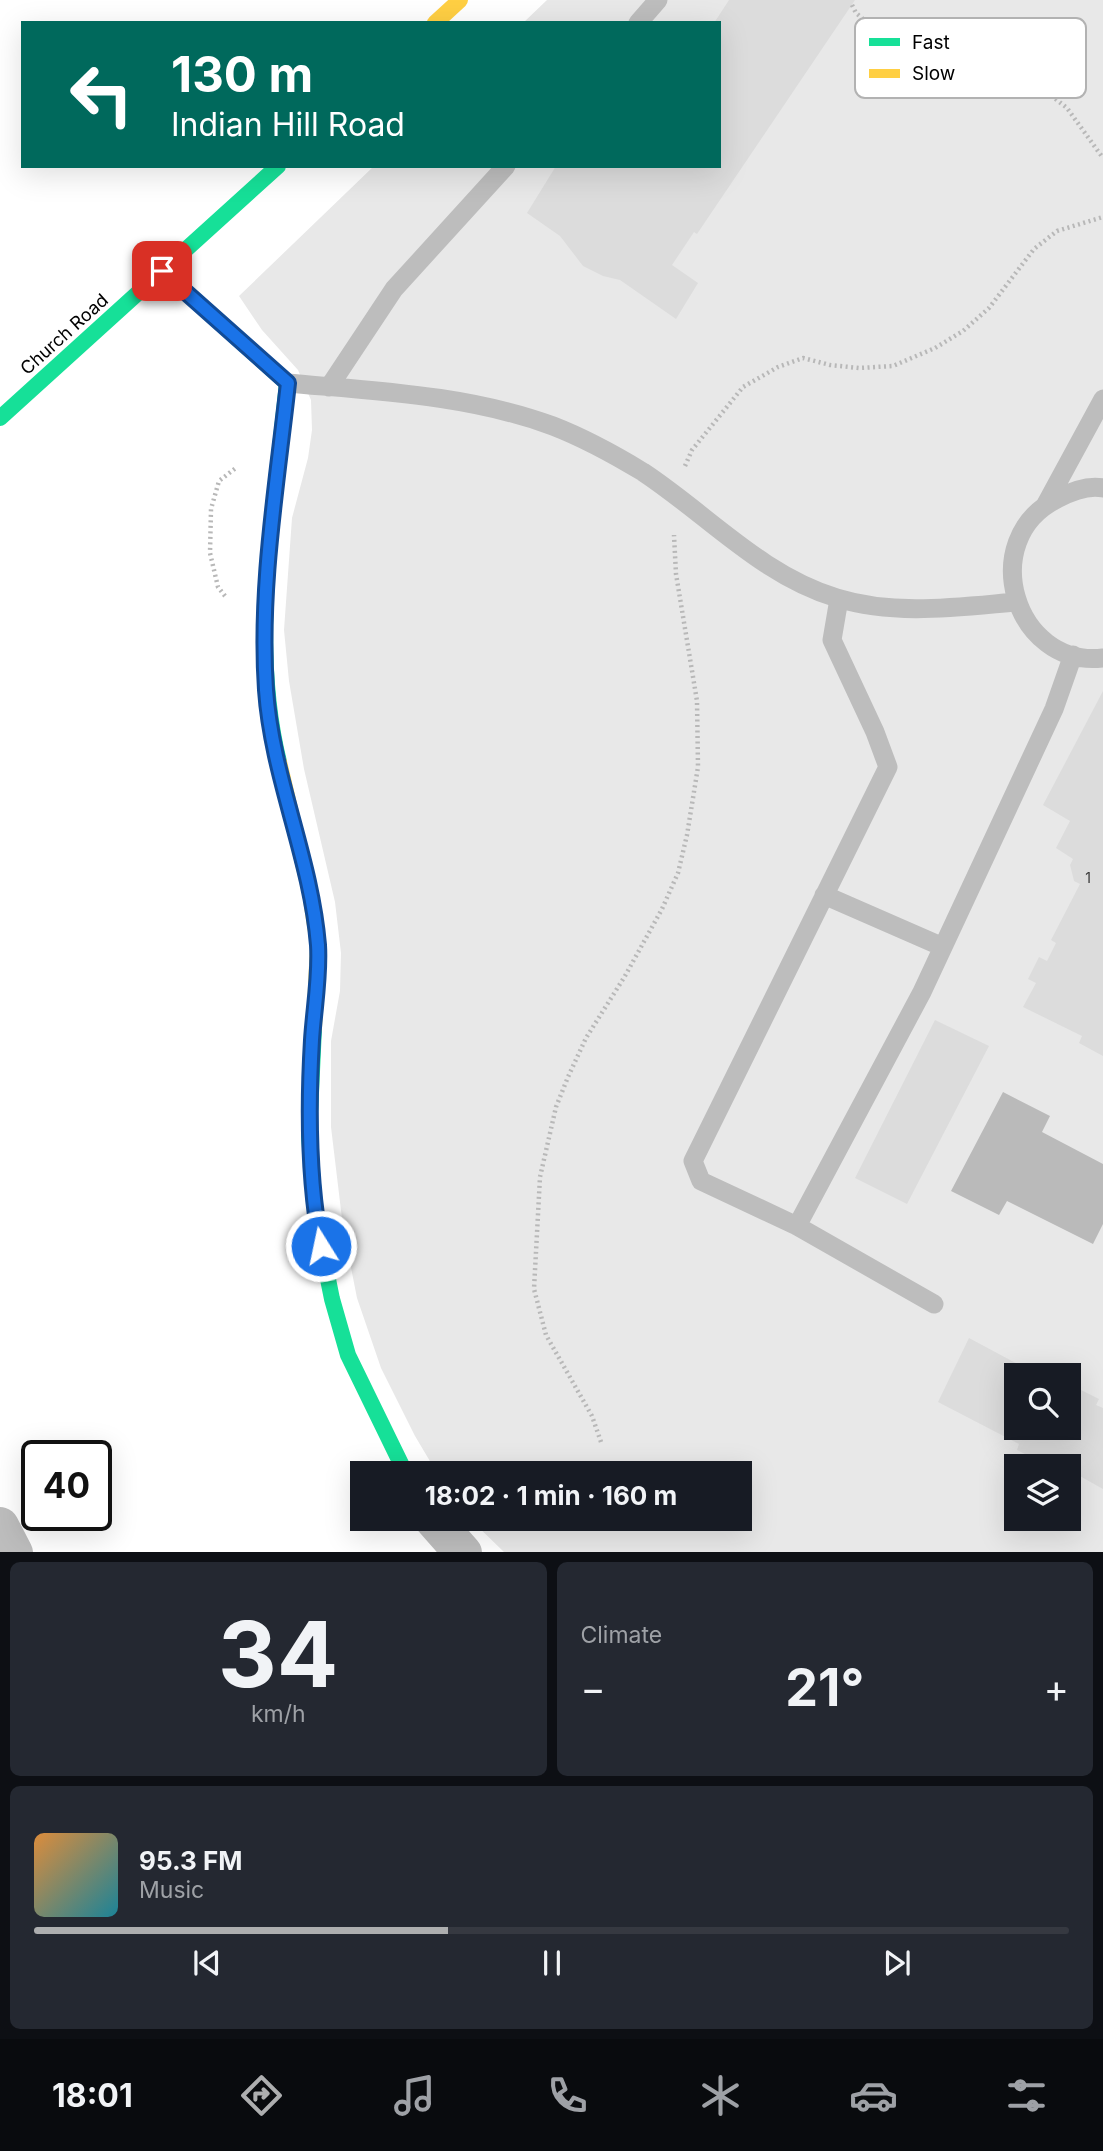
<!DOCTYPE html>
<html lang="en">
<head>
<meta charset="utf-8">
<style>
	:root { --surface:#171b24; --page:#242831; --text:#f1f3f6; --muted:#9ea1a6; --line:#363941; --accent:#adaeaf }
	body { margin:0; font-family:Inter,sans-serif; background:var(--page); color:var(--text); height:100vh; display:flex; flex-direction:column; font-size:26px; white-space:nowrap }
	* { box-sizing:border-box; margin:0 }
	p { font-size:23px; color:var(--muted) }
	.icon { flex:none; width:38px; height:38px; fill:none; stroke:currentColor; stroke-width:2; stroke-linecap:round; stroke-linejoin:round }
	.map { position:relative; height:1552px; overflow:hidden }
	.panel { display:flex; flex-direction:column; gap:10px; padding:10px; background:#0d0f14; flex:1 }
	.panel>* { flex:none }
	.hud { position:absolute; left:21px; top:21px; width:700px; height:147px; border-radius:0px; box-shadow:0 7px 28px #0002; background:#00695c; color:#fff; overflow:hidden }
	.controls { position:absolute; left:1004px; top:1363px; display:grid; gap:14px }
	.controls a { display:grid; place-items:center; width:77px; height:77px; border-radius:0px; background:var(--surface); box-shadow:0 7px 28px #0002; font-size:35px }
	.speed { position:absolute; left:21px; top:1440px; display:flex; gap:14px; font-size:35px; font-weight:700; text-align:center }
	.speed>* { display:grid; place-content:center; width:91px; height:91px; border-radius:50%; background:var(--surface); box-shadow:0 7px 28px #0002; line-height:1 }
	.speed .limit { border:4px solid #111; border-radius:10px; background:#fff; color:#111 }
	.pin { position:absolute; display:grid; place-items:center; width:60px; height:60px; color:#fff; margin:-30px; border-radius:14px; box-shadow:0 4px 10px #0006 }
	.me { position:absolute; width:77px; margin:-38px; rotate:350deg; stroke-linejoin:round; filter:drop-shadow(0 0 5px #0008) }
	.turn { display:flex; align-items:center; gap:24px; height:147px; padding:0 35px; font-size:32px }
	.turn .icon { width:91px; height:91px; stroke-width:2.5 }
	.turn b { display:block; font-size:49px; line-height:60px }
	.big { font-size:52px; font-weight:700; line-height:1.1 }
	.panel .card { flex:1; display:flex; flex-direction:column; justify-content:center; gap:10px; min-width:0; padding:0 24px; border-radius:10px; background:var(--page) }
	.panel .dial { align-items:center; gap:0 }
	.dial b { font-size:91px; line-height:1 }
	.song { display:flex; align-items:center; gap:21px }
	.cover { width:84px; height:84px; border-radius:10px; background:linear-gradient(135deg,hsl(30 70% 55%),hsl(190 70% 35%)) }
	.played { height:7px; border-radius:4px; background:linear-gradient(90deg,var(--accent) 40%,var(--line) 40%) }
	.keys { display:flex; justify-content:space-around; direction:ltr }
	.heat { display:flex; justify-content:space-between; align-items:center; font-size:38px; direction:ltr }
	.panel .tiles { flex:1; display:grid; gap:10px; grid-template-columns:1fr 1fr }
	.card:last-child { grid-column:span 2 }
	.trip { position:absolute; left:350px; top:1461px; width:402px; height:70px; border-radius:0px; background:var(--surface); box-shadow:0 7px 28px #0002; font-weight:700; line-height:70px; text-align:center }
	.dock { display:flex; height:112px; justify-content:space-around; align-items:center; background:#090b0e; color:var(--muted) }
	.dock .icon { width:49px; height:49px }
	.dock .active { color:var(--accent) }
	.dock b { font-size:32px; color:var(--text) }
	.map>svg:first-child { display:block }
</style>
</head>
<body>
<div class="map">
<svg width="1103" height="1553" viewBox="0 0 1103 1553">
	<rect width="100%" height="100%" fill="#fff"/>
	<!-- green -->
	<path fill="#e8e8e8" fill-rule="evenodd" d="M 547,0 L 1103,0 L 1103,1552 L 504,1552 L 470,1519 L 740,1519 L 740,1474 L 437,1473 L 415,1436 L 381,1368 L 357,1298 L 343,1227 L 331,1127 L 331,1041 L 340,991 L 341,953 L 335,902 L 304,769 L 289,681 L 284,630 L 292,518 L 308,458 L 312,430 L 311,400 L 298,370 L 262,330 L 239,296 L 374,166 L 719,166 L 719,23 L 523,23 ZM 1017,1376 L 1069,1376 L 1069,1428 L 1017,1428 ZM 1017,1466 L 1069,1466 L 1069,1519 L 1017,1519 Z"/>
	<!-- water -->
	<path fill="#bababa" d="M 1003,1092 L 1050,1116 L 1042,1132 L 1103,1164 L 1103,1224 L 1093,1244 L 1007,1201 L 999,1215 L 951,1191 Z"/>
	<!-- building -->
	<path fill="#dcdcdc" d="M 729,0 L 855,0 L 697,234 L 694,232 L 672,265 L 698,283 L 676,319 L 620,280 L 603,276 L 583,266 L 560,236 L 527,213 L 556,166 L 719,166 L 719,23 L 714,23 Z
		M 1103,691 L 1103,1056 L 1079,1043 L 1082,1036 L 1023,1007 L 1036,983 L 1028,979 L 1039,957 L 1047,961 L 1056,943 L 1051,940 L 1080,884 L 1074,881 L 1070,865 L 1073,859 L 1056,848 L 1070,821 L 1043,805 Z
		M 935,1020 L 989,1046 L 907,1204 L 855,1178 Z
		M 969,1338 L 1040,1376 L 1017,1376 L 1017,1428 L 1069,1428 L 1069,1384 L 1099,1399 L 1096,1405 L 1103,1408 L 1103,1489 L 1069,1470 L 1069,1466 L 1048,1466 L 1017,1450 L 1019,1444 L 938,1402 Z"/>
	<g fill="none" stroke-linecap="round" stroke-linejoin="round">
		<!-- path -->
		<path stroke="#b8b8b8" stroke-width="4.5" stroke-dasharray="2 3.5" stroke-linecap="butt" d="M 852,5 L 856,13 L 895,46 L 923,55 L 1003,70 L 1038,85 L 1067,108 L 1103,158
			M 685,466 L 692,450 L 743,387 L 778,367 L 803,358 L 830,365 L 859,368 L 893,366 L 935,348 L 963,331 L 989,308 L 1034,249 L 1057,231 L 1103,217
			M 225,596 L 218,587 L 210,553 L 211,509 L 219,481 L 237,467
			M 601,1442 L 592,1416 L 546,1335 L 534,1289 L 540,1177 L 556,1107 L 568,1077 L 586,1038 L 625,976 L 662,909 L 678,873 L 687,835 L 698,767 L 697,701 L 676,574 L 674,535"/>
		<!-- lane -->
		<path stroke="#bdbdbd" stroke-width="19" d="M 638,23 L 658,0
			M 287,383 C 376,391 469,395 553,426 C 584,438 615,455 643,472 C 708,515 761,575 837,598 C 895,616 958,607 1016,602
			M 329,387 L 394,289 L 506,166
			M 1103,488 C 1088,485 1070,492 1057,499 C 976,539 1014,668 1103,658
			M 1046,504 L 1103,399
			M 839,599 L 832,640 L 875,732 L 888,767 L 693,1161 L 701,1181 L 797,1226 L 934,1304
			M 824,895 L 943,947
			M 797,1226 L 922,992 L 1054,709 L 1073,655"/>
		<!-- street -->
		<path stroke="#bdbdbd" stroke-width="38" d="M 433,1519 L 463,1553
			M 0,1526 L 14,1553"/>
		<!-- fast -->
		<path stroke="#16e098" stroke-width="16" d="M 162,271 L 287,383 C 275,506 249,640 279,762
			M 0,418 L 278,166
			M 314,1028 L 309,1136 L 316,1220 L 332,1299 L 348,1355 L 406,1474"/>
		<!-- slow -->
		<path stroke="#ffcf43" stroke-width="16" d="M 435,23 L 460,0
			M 279,762 L 310,893 L 318,945 L 314,1028"/>
	</g>
	<g fill="none" stroke-linecap="round" stroke-linejoin="round">
		<!-- route casing -->
		<g stroke="#114b97" stroke-width="18">
			<path id="route" d="M 162,271 L 288,383 C 277,484 259,588 266,690 C 272,777 311,858 318,945 C 320,977 314,1008 312,1040 C 308,1108 308,1179 321,1246"/>
		</g>
		<!-- route -->
		<use href="#route" stroke="#1a73e8" stroke-width="12"/>
	</g>
	<g text-anchor="middle" dominant-baseline="central" stroke-width="5" stroke-linejoin="round" paint-order="stroke">
		<!-- number labels -->
		<g font-size="14" fill="#373737">
			<text x="1088" y="877">1</text>
		</g>
		<!-- street labels -->
		<g font-size="18" fill="#000" stroke="#fff">
			<text transform="translate(64 334) rotate(-42)">Church Road</text>
		</g>
	</g>
	<!-- legend -->
	<rect x="855" y="18" width="231" height="80" rx="10" fill="#fff" stroke="#b2b2b2" stroke-width="2"/>
	<rect x="869" y="38" width="31" height="8" fill="#16e098"/>
	<rect x="869" y="69" width="31" height="9" fill="#ffcf43"/>
	<g font-size="19" fill="#000">
		<text x="912" y="49">Fast</text>
		<text x="912" y="80">Slow</text>
	</g>
</svg>
<div class="controls">
<a><svg class="icon" aria-label="search" viewBox="0 0 24 24"><circle cx="10" cy="10" r="6"/><path d="M15 15l6 6"/></svg></a>
<a><svg class="icon" aria-label="layers" viewBox="0 0 24 24"><path d="M12 4l9 5-9 5-9-5zM3 14l9 5 9-5"/></svg></a>
</div>
<div class="speed"><div class="limit">40</div></div>
<div class="pin" style="left:162px;top:271px;background:#d93025"><svg class="icon" aria-label="arrive" viewBox="0 0 24 24"><path d="M6 21V4h12l-3 4 3 4H6"/></svg></div>
<svg class="me" style="left:321px;top:1246px" viewBox="-20 -20 40 40"><circle r="17" fill="#1a73e8" stroke="#fff" stroke-width="3"/><path d="M0-11L8 9 0 5-8 9z" fill="#fff"/></svg>
<div class="trip">18:02 · 1 min · 160 m</div>
<div class="hud">
<div class="turn"><svg class="icon" aria-label="left" viewBox="0 0 24 24"><path d="M17 20v-9H6M10 6l-5 5 5 5"/></svg><div><b>130 m</b>Indian Hill Road</div></div>
</div>
</div>
<section class="panel">
<div class="tiles">
<div class="card dial"><b>34</b><p>km/h</p></div>
<div class="card"><p>Climate</p>
<div class="heat"><a>−</a><b class="big">21°</b><a>+</a></div>
</div>
<div class="card">
<div class="song"><i class="cover"></i><div><b>95.3 FM</b><p>Music</p></div></div>
<div class="played"></div>
<div class="keys"><svg class="icon" aria-label="previous" viewBox="0 0 24 24"><path d="M18 5L8 12l10 7zM5 5v14"/></svg><svg class="icon" aria-label="pause" viewBox="0 0 24 24"><path d="M8 5v14M16 5v14"/></svg><svg class="icon" aria-label="next" viewBox="0 0 24 24"><path d="M6 5l10 7-10 7zM19 5v14"/></svg></div>
</div>
</div>
</section>
<nav class="dock">
<b>18:01</b>
<svg class="icon active" aria-label="directions" viewBox="0 0 24 24"><path d="M12 3l9 9-9 9-9-9zM9 14v-3h6M13 9l2 2-2 2"/></svg>
<svg class="icon" aria-label="music" viewBox="0 0 24 24"><path d="M9 18V5l10-2v13"/><circle cx="6" cy="18" r="3"/><circle cx="16" cy="16" r="3"/></svg>
<svg class="icon" aria-label="phone" viewBox="0 0 24 24"><path d="M5 4h4l2 5-3 2q2 4 5 5l2-3 5 2v4C11 20 4 13 5 4z"/></svg>
<svg class="icon" aria-label="climate" viewBox="0 0 24 24"><path d="M12 3v18M4 7l16 10M4 17L20 7"/></svg>
<svg class="icon" aria-label="car" viewBox="0 0 24 24"><path d="M5 17H2v-5l4-1 3-4h7l3 4 3 1v5h-3M9 17h6M6 11h13"/><circle cx="7" cy="17" r="2"/><circle cx="17" cy="17" r="2"/></svg>
<svg class="icon" aria-label="filters" viewBox="0 0 24 24"><path d="M4 7h16M4 17h16"/><circle cx="9" cy="7" r="2"/><circle cx="15" cy="17" r="2"/></svg>
</nav>
</body>
</html>
